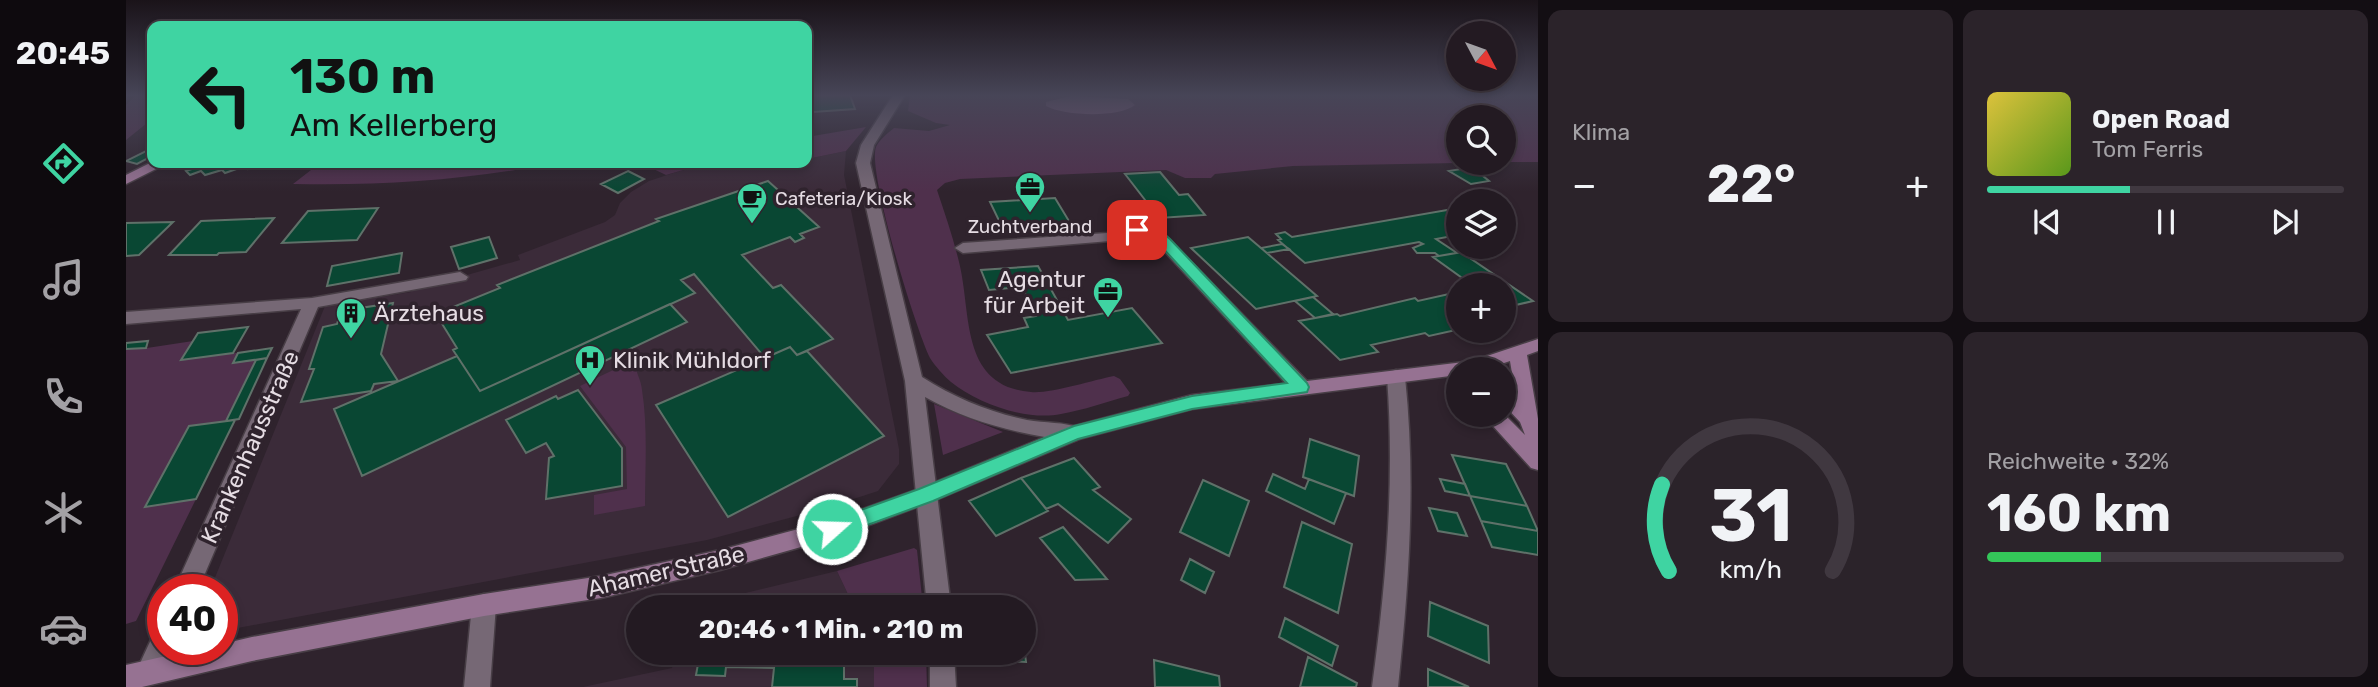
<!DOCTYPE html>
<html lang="de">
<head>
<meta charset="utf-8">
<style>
	:root { --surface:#231a22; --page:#2b232a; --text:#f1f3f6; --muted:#a3a1a5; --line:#403840; --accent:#3fd4a2 }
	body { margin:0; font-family:Rubik,sans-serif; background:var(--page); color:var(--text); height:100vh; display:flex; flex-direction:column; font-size:26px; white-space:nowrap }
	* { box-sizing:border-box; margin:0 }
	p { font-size:23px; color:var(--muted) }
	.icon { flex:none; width:38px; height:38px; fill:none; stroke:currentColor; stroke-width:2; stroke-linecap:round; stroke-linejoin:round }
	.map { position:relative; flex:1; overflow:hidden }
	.sheet { display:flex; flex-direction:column; gap:10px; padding:10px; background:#130e13; width:840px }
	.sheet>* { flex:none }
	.hud { position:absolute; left:21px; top:21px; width:665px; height:147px; border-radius:14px; box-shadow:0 4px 10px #0003,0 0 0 2px var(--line); background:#3fd4a2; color:#111; overflow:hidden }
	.needle { width:46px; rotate:131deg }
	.tools { position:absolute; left:1320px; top:21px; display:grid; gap:14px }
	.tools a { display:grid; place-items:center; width:70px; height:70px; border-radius:50%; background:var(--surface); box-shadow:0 4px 10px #0003,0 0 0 2px var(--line); font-size:35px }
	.speed { position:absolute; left:21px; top:574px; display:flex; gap:14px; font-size:35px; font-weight:700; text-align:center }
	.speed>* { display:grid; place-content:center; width:91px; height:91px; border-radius:50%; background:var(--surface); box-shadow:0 4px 10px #0003,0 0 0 2px var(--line); line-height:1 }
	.speed .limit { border:10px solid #d22; background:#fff; color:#111 }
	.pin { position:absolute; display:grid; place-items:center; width:60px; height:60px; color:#fff; margin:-30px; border-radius:14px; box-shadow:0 4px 10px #0006 }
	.me { position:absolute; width:77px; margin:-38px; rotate:70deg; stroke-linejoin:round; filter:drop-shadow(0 0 5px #0008) }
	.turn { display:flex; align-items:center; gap:24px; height:147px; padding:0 28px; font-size:32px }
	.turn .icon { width:91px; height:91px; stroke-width:2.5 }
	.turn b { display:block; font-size:49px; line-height:60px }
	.big { font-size:52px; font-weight:700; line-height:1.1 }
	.sheet .card { flex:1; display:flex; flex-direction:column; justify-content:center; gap:10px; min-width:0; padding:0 24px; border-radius:14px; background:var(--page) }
	.sheet .dial { align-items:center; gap:0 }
	.dial svg { height:182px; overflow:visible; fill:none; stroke:var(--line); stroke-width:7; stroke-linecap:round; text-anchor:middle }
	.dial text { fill:var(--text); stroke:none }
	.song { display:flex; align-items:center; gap:21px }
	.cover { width:84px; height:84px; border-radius:10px; background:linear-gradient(135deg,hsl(50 70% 55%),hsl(90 70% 35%)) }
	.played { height:7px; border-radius:4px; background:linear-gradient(90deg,var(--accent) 40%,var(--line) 40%) }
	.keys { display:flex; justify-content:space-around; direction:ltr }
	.heat { display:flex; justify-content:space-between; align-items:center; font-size:38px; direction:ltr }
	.charge { height:10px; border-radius:5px; background:linear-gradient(90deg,#34c759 32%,var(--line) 0) }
	.sheet .tiles { flex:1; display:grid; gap:10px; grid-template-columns:repeat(2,1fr) }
	.trip { position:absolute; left:500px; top:595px; width:410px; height:70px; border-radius:35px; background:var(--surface); box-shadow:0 4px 10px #0003,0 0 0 2px var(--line); font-weight:700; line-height:70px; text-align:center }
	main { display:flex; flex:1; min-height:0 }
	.dock { display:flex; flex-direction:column; width:126px; justify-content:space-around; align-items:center; background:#0e0a0e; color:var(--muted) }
	.dock .icon { width:49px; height:49px }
	.dock .selected { color:var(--accent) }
	.dock b { font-size:32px; color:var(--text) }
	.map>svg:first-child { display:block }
</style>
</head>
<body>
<main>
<nav class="dock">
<b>20:45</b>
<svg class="icon selected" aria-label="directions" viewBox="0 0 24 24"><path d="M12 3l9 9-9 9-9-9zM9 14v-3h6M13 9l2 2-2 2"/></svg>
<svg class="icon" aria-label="music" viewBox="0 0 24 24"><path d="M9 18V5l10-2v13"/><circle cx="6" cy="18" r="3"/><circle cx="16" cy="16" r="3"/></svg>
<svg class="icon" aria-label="phone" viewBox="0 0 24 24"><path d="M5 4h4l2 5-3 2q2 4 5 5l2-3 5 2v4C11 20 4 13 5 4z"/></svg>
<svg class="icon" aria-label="climate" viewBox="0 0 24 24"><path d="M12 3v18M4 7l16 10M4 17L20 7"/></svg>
<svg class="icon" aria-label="car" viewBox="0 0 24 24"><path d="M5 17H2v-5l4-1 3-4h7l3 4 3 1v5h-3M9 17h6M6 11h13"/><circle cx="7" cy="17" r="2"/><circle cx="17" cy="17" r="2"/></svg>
</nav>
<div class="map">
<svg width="1412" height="687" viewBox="0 0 1412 687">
	<rect width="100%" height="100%" fill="#2f232d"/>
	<!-- built -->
	<path fill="#3b2b39" d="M 720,151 L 718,175 L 773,449 L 773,464 L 752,491 L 697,509 L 581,540 L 96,631 L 96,590 L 84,590 L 199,306 L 285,292 L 287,286 L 334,277 L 394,260 L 392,255 L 479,222 L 489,215 L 494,203 L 505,192 L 523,181 L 547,173 L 571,166 L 595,164 L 621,163 L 638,166 L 681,163 L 681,159 Z
		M 711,571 L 728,607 L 572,607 L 574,604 Z
		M 551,653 L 748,653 L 748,687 L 457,687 L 546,668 Z"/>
	<!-- green -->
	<path fill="#4f304c" d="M 10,95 L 26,95 L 26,107 L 23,110 L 26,112 L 26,119 L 0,140 L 0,105 Z
		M 784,95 L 1412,95 L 1412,162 L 1377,162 L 1377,117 L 1332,117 L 1332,163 L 1167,166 L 1089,174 L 1085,178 L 1059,178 L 1040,170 L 834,179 L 819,183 L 811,190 C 819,214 827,237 833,262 C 846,313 833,386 905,392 C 924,394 967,380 988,376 L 994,379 L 1004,393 L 1002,396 C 980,402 958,410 935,414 C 901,421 852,404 825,382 C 819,377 808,365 804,358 C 790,330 741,172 750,147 C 753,140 762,133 768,128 L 803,131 L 824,125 L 810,123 L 782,111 Z
		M 740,127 L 720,151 L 681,159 L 681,137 Z
		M 194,163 L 429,163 C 342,180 256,186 167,184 Z
		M 515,163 L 614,163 L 571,166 L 540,175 Z
		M 22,341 L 21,348 L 67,341 L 56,360 L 146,348 L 113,419 L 63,426 L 20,506 L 70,499 L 10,621 L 0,624 L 0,343 Z
		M 510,359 C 508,372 515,378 516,390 C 522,428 519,468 519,506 L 468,515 L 468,495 L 501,489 L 500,447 L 454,386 Z
		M 808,404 L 877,432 L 817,455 Z
		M 788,548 L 791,550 L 797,607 L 728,607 L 711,571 Z
		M 748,653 L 800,653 L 801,687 L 748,687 Z"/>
	<!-- water -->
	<path fill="#7f597b" d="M 945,96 L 1002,99 L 1009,105 C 993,118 938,116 920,106 L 920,102 Z"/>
	<!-- building -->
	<path fill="#094733" stroke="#5f7169" stroke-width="2" d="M 683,95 L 724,95 L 729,109 L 687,112 Z
		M 26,148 L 26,156 L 11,164 L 0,161 Z
		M 83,163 L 140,163 L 122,169 L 119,166 L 99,173 L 96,170 L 79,175 L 75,171 L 64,175 L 60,171 Z
		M 1341,168 L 1352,172 L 1363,181 L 1345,184 L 1323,171 Z
		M 502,171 L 518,179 L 492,193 L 475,184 Z
		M 1034,172 L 1053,195 L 1062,194 L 1079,215 L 1033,218 L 999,174 Z
		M 642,181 L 693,227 L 674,234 L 678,238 L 669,242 L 664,237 L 616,255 L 647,288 L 655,285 L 707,339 L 671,355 L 664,347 L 639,358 L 568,274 L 555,280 L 569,293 L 354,391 L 327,350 L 331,348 L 310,314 L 374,288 L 371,285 L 533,221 L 530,219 Z
		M 929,198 L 946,226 L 878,231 L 864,202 Z
		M 1009,205 L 1018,216 L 997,218 L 989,206 Z
		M 252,208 L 231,240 L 156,243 L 182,211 Z
		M 1321,210 L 1332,216 L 1332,235 L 1310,239 L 1331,253 L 1313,256 L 1309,253 L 1291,253 L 1287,248 L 1297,244 L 1293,242 L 1179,263 L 1152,240 L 1155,239 L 1150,234 L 1159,232 L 1166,237 Z
		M 148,218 L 120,252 L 93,253 L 91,255 L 43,255 L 75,221 Z
		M 47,222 L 13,255 L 0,256 L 0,223 Z
		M 363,237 L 371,258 L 333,269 L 325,247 Z
		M 1122,237 L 1135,248 L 1191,296 L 1130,309 L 1065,248 Z
		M 1156,244 L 1163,249 L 1141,253 L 1135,248 Z
		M 1335,252 L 1407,301 L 1377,308 L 1377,285 L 1346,285 L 1307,257 Z
		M 276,253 L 273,273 L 201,286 L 206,266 Z
		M 912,266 L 942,320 L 1006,308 L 1036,343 L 885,373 L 861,335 L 902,327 L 898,318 L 910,316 L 896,287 L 863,290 L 855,270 Z
		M 1332,292 L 1332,325 L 1326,327 L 1330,330 L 1303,336 L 1299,333 L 1245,345 L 1252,352 L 1214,360 L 1173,321 L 1211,314 L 1214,316 L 1289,298 L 1292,301 Z
		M 1187,297 L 1207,314 L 1189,318 L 1169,301 Z
		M 267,303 L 255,354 L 272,381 L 248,384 L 245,391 L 175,402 L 188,369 L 183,369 L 197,327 L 211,324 L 215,311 Z
		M 544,304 L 561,322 L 236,476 L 208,409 L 331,356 L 354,391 Z
		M 122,327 L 107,353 L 55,360 L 72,333 Z
		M 22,341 L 20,348 L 0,349 L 0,343 Z
		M 664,347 L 671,355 L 681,351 L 758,436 L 602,517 L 530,405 Z
		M 146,348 L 141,358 L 107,363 L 112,353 Z
		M 141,358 L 113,419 L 100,421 L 130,360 Z
		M 452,390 L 496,448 L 496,486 L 420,499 L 423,458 L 428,456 L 420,443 L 400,453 L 380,420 L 430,396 L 432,399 Z
		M 109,420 L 70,499 L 19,507 L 63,426 Z
		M 1184,439 L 1233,456 L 1228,496 L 1177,477 Z
		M 1326,455 L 1380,464 L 1401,506 L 1344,496 Z
		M 948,458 L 974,487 L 967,490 L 1005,519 L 982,543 L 932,504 L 920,509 L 895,478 Z
		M 1147,474 L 1179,489 L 1183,479 L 1220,493 L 1208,524 L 1140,491 Z
		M 895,478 L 922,511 L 870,536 L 843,501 Z
		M 1314,479 L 1339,484 L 1344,496 L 1319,491 Z
		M 1077,480 L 1123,501 L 1103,556 L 1054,532 Z
		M 1344,496 L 1401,506 L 1412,531 L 1355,521 Z
		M 1303,508 L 1331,513 L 1341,536 L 1312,531 Z
		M 1355,521 L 1412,531 L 1412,555 L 1366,547 Z
		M 1176,522 L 1226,544 L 1212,613 L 1158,587 Z
		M 937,527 L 981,579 L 949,580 L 914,538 Z
		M 1064,559 L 1088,572 L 1079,593 L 1055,580 Z
		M 847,601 L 892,604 L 893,607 L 848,607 Z
		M 1304,602 L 1362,626 L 1363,663 L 1302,636 Z
		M 673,604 L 719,605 L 719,607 L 673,607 Z
		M 1159,618 L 1212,646 L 1206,666 L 1153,637 Z
		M 898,646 L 900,662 L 852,659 L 851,653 L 898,653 Z
		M 574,653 L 718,653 L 718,679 L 731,679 L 731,687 L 646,687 L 648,668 L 600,667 L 599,676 L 570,675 Z
		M 1182,657 L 1231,683 L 1230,687 L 1174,687 Z
		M 1028,660 L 1093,676 L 1094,687 L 1029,687 Z
		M 1302,669 L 1343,687 L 1302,687 Z"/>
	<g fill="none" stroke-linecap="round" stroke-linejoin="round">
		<!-- street casing -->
		<g stroke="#483e46" stroke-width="3">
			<path id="street" d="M 767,95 L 779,95 L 748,145 L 744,163 L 796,377 C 829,398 863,412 901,420 C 919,423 938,422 955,428 L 958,433 L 955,438 L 948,441 C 895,435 846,423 799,397 L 825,607 L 801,607 L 779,381 L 730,163 L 735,145 Z
				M 1002,226 L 1037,233 L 1182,382 L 1184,387 L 1182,392 L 1168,392 L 1027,239 L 1002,235 L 984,241 L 837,253 L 829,248 L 837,243 L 981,233 Z
				M 334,272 L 342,277 L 340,280 L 192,307 L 72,590 L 48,590 L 175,309 L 0,324 L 0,312 L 186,298 Z
				M 1270,370 L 1276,372 L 1279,377 C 1290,481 1283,583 1272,687 L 1246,687 C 1260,584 1269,481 1261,377 L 1264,372 Z
				M 358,594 L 366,597 L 370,605 L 364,687 L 338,687 L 346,605 L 350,597 Z
				M 37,629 L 37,649 L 46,649 L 32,681 L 23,685 L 14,681 L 10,672 L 28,633 Z
				M 804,653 L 828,653 L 830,687 L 804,687 Z"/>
		</g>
		<!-- secondary casing -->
		<g stroke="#483e46" stroke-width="3">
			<path id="secondary" d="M 26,162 L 42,163 L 0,184 L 0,175 Z
				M 1412,339 L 1412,351 L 1401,355 L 1412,419 L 1412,470 L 1405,468 L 1357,415 L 1377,413 L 1399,435 L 1394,422 L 1377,404 L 1377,385 L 1389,392 L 1384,361 L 1360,369 L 1332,369 L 1332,375 L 1066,409 L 953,439 L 807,501 L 714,536 L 594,570 L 475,598 L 358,616 L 126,661 L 16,687 L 0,687 L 0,665 L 71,649 L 96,649 L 96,644 L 126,637 L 358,594 L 475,576 L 594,550 L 706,520 L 793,489 L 941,428 L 1066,395 L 1346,361 Z"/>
		</g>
		<!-- street -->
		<use href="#street" fill="#766875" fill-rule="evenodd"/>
		<!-- secondary -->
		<use href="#secondary" fill="#967292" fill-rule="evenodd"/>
	</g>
	<!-- sky -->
	<linearGradient id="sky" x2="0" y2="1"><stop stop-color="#1a1319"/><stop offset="0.5" stop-color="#474557"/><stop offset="1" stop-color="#474557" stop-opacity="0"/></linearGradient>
	<rect width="1412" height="191" fill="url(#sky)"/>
	<!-- route -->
	<path fill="#3fd4a2" stroke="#298a69" stroke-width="2" d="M 1011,226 L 1037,233 L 1044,239 L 1181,383 L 1183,387 L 1181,392 L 1066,409 L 952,439 L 807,501 L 706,538 L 699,535 L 696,529 L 699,523 L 793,489 L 948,426 L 1066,396 L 1161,383 L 1034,245 L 1027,239 L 1007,233 L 1007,227 Z"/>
	<!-- icons -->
	<defs>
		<g id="office-pin" transform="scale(1.575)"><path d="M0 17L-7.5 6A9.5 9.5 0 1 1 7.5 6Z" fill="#3fd4a2" stroke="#2f232d"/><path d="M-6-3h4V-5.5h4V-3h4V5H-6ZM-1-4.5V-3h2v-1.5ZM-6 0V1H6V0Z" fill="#111"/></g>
		<g id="cafe-pin" transform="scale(1.575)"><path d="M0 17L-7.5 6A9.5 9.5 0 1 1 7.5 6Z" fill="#3fd4a2" stroke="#2f232d"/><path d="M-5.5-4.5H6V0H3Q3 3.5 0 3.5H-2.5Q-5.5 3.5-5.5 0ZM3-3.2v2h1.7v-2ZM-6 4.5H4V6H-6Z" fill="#111"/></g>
		<g id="building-pin" transform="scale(1.575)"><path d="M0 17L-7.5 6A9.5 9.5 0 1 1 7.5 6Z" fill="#3fd4a2" stroke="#2f232d"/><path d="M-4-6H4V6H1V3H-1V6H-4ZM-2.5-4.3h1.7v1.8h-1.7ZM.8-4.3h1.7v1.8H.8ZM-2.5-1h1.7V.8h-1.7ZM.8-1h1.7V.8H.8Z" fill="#111"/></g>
		<g id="hospital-pin" transform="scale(1.575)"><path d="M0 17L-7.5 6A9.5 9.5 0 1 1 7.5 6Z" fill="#3fd4a2" stroke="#2f232d"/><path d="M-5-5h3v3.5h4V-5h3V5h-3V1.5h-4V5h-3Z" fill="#111"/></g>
	</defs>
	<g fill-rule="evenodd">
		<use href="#office-pin" x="904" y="187"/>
		<use href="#cafe-pin" x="626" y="198"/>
		<use href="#office-pin" x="982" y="292"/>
		<use href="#building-pin" x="225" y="313"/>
		<use href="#hospital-pin" x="464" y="360"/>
	</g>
	<g text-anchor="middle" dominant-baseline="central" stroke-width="7" stroke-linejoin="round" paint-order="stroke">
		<!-- far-poi labels -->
		<g font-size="19" fill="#e5dce3" stroke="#2f232d" text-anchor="start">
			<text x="649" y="198">Cafeteria/Kiosk</text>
			<text x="904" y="226" text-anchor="middle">Zuchtverband</text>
		</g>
		<!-- poi labels -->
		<g font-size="23" fill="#e5dce3" stroke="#2f232d" text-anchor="start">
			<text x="959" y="279" text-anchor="end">Agentur<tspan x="959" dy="26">für Arbeit</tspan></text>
			<text x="248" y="313">Ärztehaus</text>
			<text x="487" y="360">Klinik Mühldorf</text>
		</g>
		<!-- street labels -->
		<g font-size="23" fill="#e5dce3" stroke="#2f232d">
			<text transform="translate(124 447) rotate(-66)">Krankenhausstraße</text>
			<text transform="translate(540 571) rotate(-13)">Ahamer Straße</text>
		</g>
	</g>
</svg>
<div class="tools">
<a><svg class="needle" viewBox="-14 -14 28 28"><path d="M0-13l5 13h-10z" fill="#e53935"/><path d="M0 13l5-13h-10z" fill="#a3a1a5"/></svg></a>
<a><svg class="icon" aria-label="search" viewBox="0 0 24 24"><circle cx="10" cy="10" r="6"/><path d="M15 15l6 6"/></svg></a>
<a><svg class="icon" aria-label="layers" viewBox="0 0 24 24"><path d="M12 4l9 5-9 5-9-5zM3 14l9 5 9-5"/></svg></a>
<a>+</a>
<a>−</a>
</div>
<div class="speed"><div class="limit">40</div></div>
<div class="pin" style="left:1011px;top:230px;background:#d93025"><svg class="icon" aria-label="arrive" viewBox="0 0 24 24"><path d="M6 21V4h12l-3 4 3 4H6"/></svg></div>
<svg class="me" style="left:706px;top:529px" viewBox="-20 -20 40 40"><circle r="17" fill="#3fd4a2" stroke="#fff" stroke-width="3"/><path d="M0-11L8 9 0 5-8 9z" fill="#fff"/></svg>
<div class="trip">20:46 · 1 Min. · 210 m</div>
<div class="hud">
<div class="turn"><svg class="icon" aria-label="left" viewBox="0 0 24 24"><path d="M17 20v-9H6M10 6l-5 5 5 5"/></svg><div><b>130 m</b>Am Kellerberg</div></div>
</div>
</div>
<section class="sheet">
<div class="tiles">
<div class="card"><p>Klima</p>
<div class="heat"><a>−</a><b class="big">22°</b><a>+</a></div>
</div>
<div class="card">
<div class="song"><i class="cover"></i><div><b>Open Road</b><p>Tom Ferris</p></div></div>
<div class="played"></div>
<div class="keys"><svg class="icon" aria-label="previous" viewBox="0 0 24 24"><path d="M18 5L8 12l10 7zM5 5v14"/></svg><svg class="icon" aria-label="pause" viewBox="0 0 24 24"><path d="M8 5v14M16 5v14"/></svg><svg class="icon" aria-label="next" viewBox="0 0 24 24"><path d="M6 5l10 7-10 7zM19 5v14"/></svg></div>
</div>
<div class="card dial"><svg viewBox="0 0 100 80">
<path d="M14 69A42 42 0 1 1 86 69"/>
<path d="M14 69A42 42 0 0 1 11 31" stroke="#3fd4a2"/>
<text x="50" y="56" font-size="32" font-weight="700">31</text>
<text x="50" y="72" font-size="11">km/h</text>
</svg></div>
<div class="card"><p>Reichweite · 32%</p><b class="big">160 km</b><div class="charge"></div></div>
</div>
</section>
</main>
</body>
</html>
